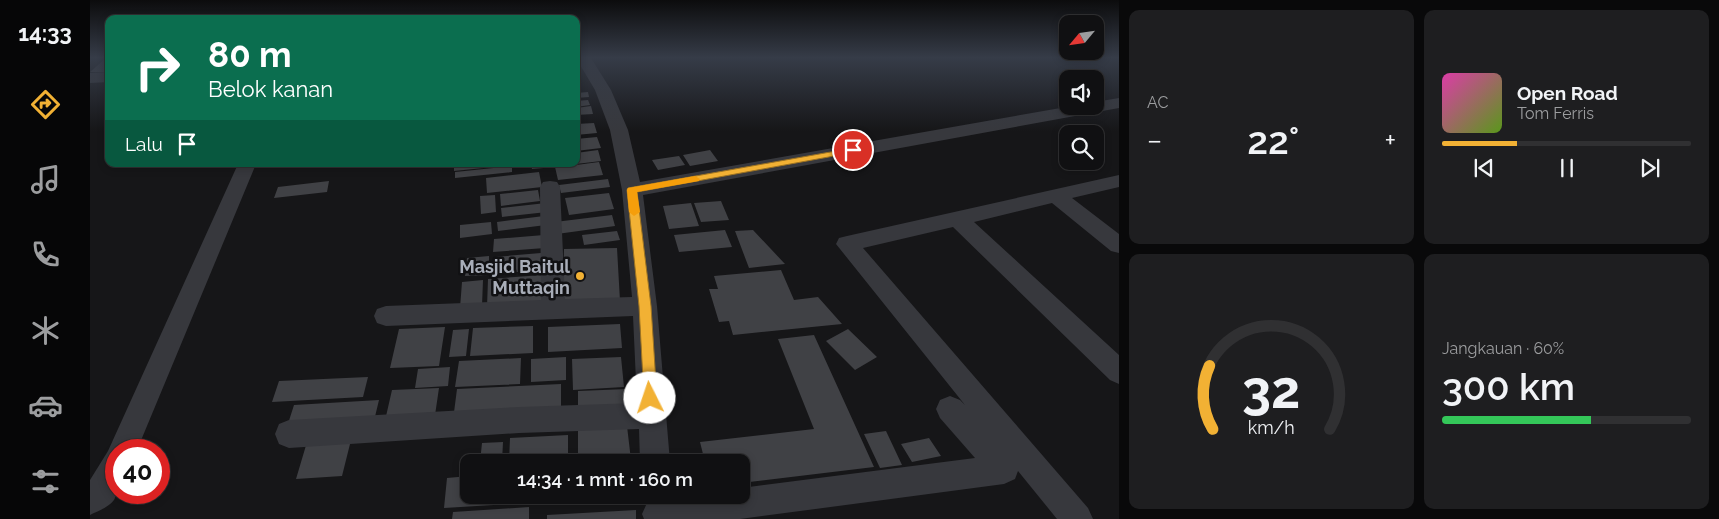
<!DOCTYPE html>
<html lang="id">
<head>
<meta charset="utf-8">
<style>
	:root { --surface:#101012; --page:#1e1e20; --text:#f1f3f6; --muted:#9c9d9f; --line:#303032; --accent:#f2b134 }
	body { margin:0; font-family:Raleway,sans-serif; background:var(--page); color:var(--text); height:100vh; display:flex; flex-direction:column; font-size:19px; white-space:nowrap }
	* { box-sizing:border-box; margin:0 }
	p { font-size:16px; color:var(--muted) }
	.icon { flex:none; width:28px; height:28px; fill:none; stroke:currentColor; stroke-width:2; stroke-linecap:round; stroke-linejoin:round }
	.map { position:relative; flex:1; overflow:hidden }
	.drawer { display:flex; flex-direction:column; gap:10px; padding:10px; background:#09090a; width:600px }
	.drawer>* { flex:none }
	.guide { position:absolute; left:15px; top:15px; width:475px; height:152px; border-radius:10px; box-shadow:0 2px 8px #0003,0 0 0 1px var(--line); background:#0b6e4f; color:#fff; overflow:hidden }
	.needle { width:32px; rotate:241deg }
	.tools { position:absolute; left:969px; top:15px; display:grid; gap:10px }
	.tools a { display:grid; place-items:center; width:45px; height:45px; border-radius:10px; background:var(--surface); box-shadow:0 2px 8px #0003,0 0 0 1px var(--line); font-size:25px }
	.speed { position:absolute; left:15px; top:439px; display:flex; gap:10px; font-size:25px; font-weight:700; text-align:center }
	.speed>* { display:grid; place-content:center; width:65px; height:65px; border-radius:50%; background:var(--surface); box-shadow:0 2px 8px #0003,0 0 0 1px var(--line); line-height:1 }
	.speed .limit { border:8px solid #d22; background:#fff; color:#111 }
	.pin { position:absolute; display:grid; place-items:center; width:42px; height:42px; color:#fff; margin:-21px; border:2px solid #fff; border-radius:50%; box-shadow:0 1px 5px #0007 }
	.me { position:absolute; width:55px; margin:-28px; rotate:356deg; stroke-linejoin:round; filter:drop-shadow(0 0 4px #0008) }
	.turn { display:flex; align-items:center; gap:18px; height:105px; padding:0 20px; font-size:22px }
	.turn .icon { width:65px; height:65px; stroke-width:2.5 }
	.turn b { display:block; font-size:35px; line-height:42px }
	.then { display:flex; align-items:center; height:48px; padding:0 20px; background:#0003; gap:10px; font-size:19px }
	.big { font-size:38px; font-weight:600; line-height:1.1 }
	.drawer .card { flex:1; display:flex; flex-direction:column; justify-content:center; gap:8px; min-width:0; padding:0 18px; border-radius:10px; background:var(--page) }
	.drawer .dial { align-items:center; gap:0 }
	.dial svg { height:130px; overflow:visible; fill:none; stroke:var(--line); stroke-width:7; stroke-linecap:round; text-anchor:middle }
	.dial text { fill:var(--text); stroke:none }
	.song { display:flex; align-items:center; gap:15px }
	.cover { width:60px; height:60px; border-radius:8px; background:linear-gradient(135deg,hsl(320 70% 55%),hsl(90 70% 35%)) }
	.played { height:5px; border-radius:2px; background:linear-gradient(90deg,var(--accent) 30%,var(--line) 30%) }
	.keys { display:flex; justify-content:space-around; direction:ltr }
	.heat { display:flex; justify-content:space-between; align-items:center; font-size:28px; direction:ltr }
	.charge { height:8px; border-radius:4px; background:linear-gradient(90deg,#34c759 60%,var(--line) 0) }
	.drawer .tiles { flex:1; display:grid; gap:10px; grid-template-columns:repeat(2,1fr) }
	.trip { position:absolute; left:370px; top:454px; width:290px; height:50px; border-radius:10px; background:var(--surface); box-shadow:0 2px 8px #0003,0 0 0 1px var(--line); font-weight:600; line-height:50px; text-align:center }
	main { display:flex; flex:1; min-height:0 }
	.menu { display:flex; flex-direction:column; width:90px; justify-content:space-around; align-items:center; background:#060607; color:var(--muted) }
	.menu .icon { width:35px; height:35px }
	.menu .on { color:var(--accent) }
	.menu b { font-size:22px; color:var(--text) }
	.map>svg:first-child { display:block }
</style>
</head>
<body>
<main>
<nav class="menu">
<b>14:33</b>
<svg class="icon on" aria-label="directions" viewBox="0 0 24 24"><path d="M12 3l9 9-9 9-9-9zM9 14v-3h6M13 9l2 2-2 2"/></svg>
<svg class="icon" aria-label="music" viewBox="0 0 24 24"><path d="M9 18V5l10-2v13"/><circle cx="6" cy="18" r="3"/><circle cx="16" cy="16" r="3"/></svg>
<svg class="icon" aria-label="phone" viewBox="0 0 24 24"><path d="M5 4h4l2 5-3 2q2 4 5 5l2-3 5 2v4C11 20 4 13 5 4z"/></svg>
<svg class="icon" aria-label="climate" viewBox="0 0 24 24"><path d="M12 3v18M4 7l16 10M4 17L20 7"/></svg>
<svg class="icon" aria-label="car" viewBox="0 0 24 24"><path d="M5 17H2v-5l4-1 3-4h7l3 4 3 1v5h-3M9 17h6M6 11h13"/><circle cx="7" cy="17" r="2"/><circle cx="17" cy="17" r="2"/></svg>
<svg class="icon" aria-label="filters" viewBox="0 0 24 24"><path d="M4 7h16M4 17h16"/><circle cx="9" cy="7" r="2"/><circle cx="15" cy="17" r="2"/></svg>
</nav>
<div class="map">
<svg width="1029" height="519" viewBox="0 0 1029 519">
	<rect width="100%" height="100%" fill="#161618"/>
	<!-- building -->
	<path fill="#404145" d="M 16,58 L 19,58 L 19,68 L 15,72 L 0,72 Z
		M 498,92 L 499,97 L 486,98 L 486,93 Z
		M 498,100 L 500,105 L 486,107 L 486,101 Z
		M 501,106 L 503,114 L 486,115 L 486,108 Z
		M 504,123 L 507,133 L 486,135 L 486,124 Z
		M 507,137 L 511,148 L 486,151 L 486,139 Z
		M 508,150 L 511,161 L 486,164 L 486,153 Z
		M 620,150 L 628,161 L 600,166 L 593,155 Z
		M 589,156 L 595,165 L 568,170 L 562,160 Z
		M 509,162 L 513,175 L 468,180 L 465,167 L 442,169 L 441,164 L 468,164 L 469,167 L 486,165 L 486,169 L 486,165 Z
		M 364,164 L 413,164 L 413,166 L 364,171 Z
		M 422,166 L 422,172 L 365,178 L 365,172 Z
		M 449,172 L 452,187 L 397,193 L 396,178 Z
		M 518,179 L 520,187 L 471,193 L 469,185 Z
		M 239,181 L 237,192 L 184,198 L 188,187 Z
		M 448,190 L 450,201 L 411,206 L 410,194 Z
		M 519,193 L 524,209 L 479,215 L 475,198 Z
		M 405,195 L 406,212 L 391,214 L 390,196 Z
		M 631,201 L 639,220 L 611,222 L 604,203 Z
		M 456,203 L 457,212 L 412,217 L 411,208 Z
		M 601,203 L 609,226 L 579,229 L 573,206 Z
		M 522,215 L 525,226 L 467,234 L 465,222 Z
		M 454,216 L 456,225 L 408,231 L 407,222 Z
		M 401,222 L 402,234 L 370,238 L 370,225 Z
		M 635,230 L 642,247 L 589,252 L 584,235 Z
		M 663,230 L 695,264 L 659,268 L 645,231 Z
		M 527,231 L 530,240 L 494,245 L 492,235 Z
		M 454,235 L 455,248 L 403,252 L 404,239 Z
		M 527,248 L 530,301 L 473,302 L 474,249 Z
		M 451,253 L 452,270 L 404,274 L 405,257 Z
		M 399,256 L 399,275 L 375,276 L 377,258 Z
		M 691,270 L 704,300 L 728,297 L 752,324 L 643,335 L 639,321 L 629,322 L 619,289 L 628,289 L 624,276 Z
		M 453,275 L 455,302 L 397,307 L 398,279 Z
		M 393,280 L 392,306 L 370,308 L 372,282 Z
		M 530,324 L 532,348 L 458,352 L 458,327 Z
		M 443,326 L 443,353 L 380,356 L 383,328 Z
		M 355,327 L 349,366 L 300,368 L 309,329 Z
		M 379,329 L 376,356 L 359,357 L 363,330 Z
		M 758,329 L 787,357 L 765,370 L 736,341 Z
		M 724,335 L 784,467 L 651,483 L 651,462 L 615,462 L 610,442 L 724,429 L 688,339 Z
		M 476,357 L 476,380 L 441,382 L 441,359 Z
		M 531,357 L 534,387 L 483,390 L 482,359 Z
		M 431,358 L 430,384 L 365,387 L 369,361 Z
		M 360,367 L 358,386 L 325,388 L 328,369 Z
		M 278,377 L 273,397 L 182,402 L 189,381 Z
		M 471,384 L 471,415 L 363,420 L 367,389 Z
		M 349,388 L 344,422 L 294,425 L 302,390 Z
		M 537,389 L 539,411 L 488,414 L 488,391 Z
		M 289,400 L 283,425 L 196,430 L 204,405 Z
		M 537,426 L 541,460 L 488,462 L 488,428 Z
		M 796,431 L 812,465 L 790,468 L 774,434 Z
		M 478,435 L 478,462 L 419,462 L 420,438 Z
		M 839,438 L 851,456 L 822,462 L 811,444 Z
		M 261,440 L 252,476 L 206,479 L 217,442 Z
		M 413,442 L 412,462 L 390,462 L 392,443 Z
		M 379,476 L 379,495 L 451,495 L 451,502 L 354,508 L 357,478 Z
		M 473,495 L 541,495 L 541,498 L 473,502 Z
		M 439,507 L 439,519 L 362,519 L 363,512 Z
		M 546,510 L 546,519 L 457,519 L 457,515 Z"/>
	<g fill="none" stroke-linecap="round" stroke-linejoin="round">
		<!-- minor -->
		<path fill="#37383d" fill-rule="evenodd" d="M 486,58 L 501,58 L 521,90 L 538,130 L 550,182 L 982,106 L 1005,106 L 1005,102 L 1029,98 L 1029,108 L 553,195 L 567,306 L 580,462 L 550,462 L 549,429 L 429,433 L 199,448 L 189,444 L 185,434 L 189,424 L 199,420 L 429,407 L 547,403 L 543,316 L 296,326 L 287,323 L 284,316 L 287,309 L 296,306 L 451,300 L 450,187 L 453,182 L 460,181 L 467,182 L 470,187 L 475,299 L 542,297 L 532,190 L 520,130 L 505,90 Z
			M 19,72 L 19,82 L 0,83 L 0,73 Z
			M 148,164 L 166,164 L 47,450 L 26,450 C 26,462 29,493 24,500 C 19,507 8,511 0,515 L 0,480 L 18,451 Z
			M 1029,175 L 1029,187 L 982,198 L 1029,234 L 1029,253 L 1021,251 L 962,203 L 884,222 L 1029,355 L 1029,384 L 1020,380 L 863,227 L 773,248 L 998,508 L 1003,519 L 967,519 L 928,471 L 925,479 L 914,484 L 650,519 L 554,519 L 552,514 L 557,503 C 586,491 620,495 651,495 L 651,488 L 885,458 L 850,418 L 846,409 L 850,400 L 860,396 L 870,400 L 875,405 L 746,244 L 749,238 L 757,236 Z"/>
	</g>
	<!-- sky -->
	<linearGradient id="sky" x2="0" y2="1"><stop stop-color="#0c0c0d"/><stop offset="0.44" stop-color="#363c48"/><stop offset="1" stop-color="#363c48" stop-opacity="0"/></linearGradient>
	<rect width="1029" height="131" fill="url(#sky)"/>
	<!-- route -->
	<path fill="#f2b134" stroke="#9d7322" d="M 763,148 L 766,148 L 766,152 L 547,192 L 561,306 L 567,398 L 565,402 L 560,404 L 556,402 L 554,398 L 549,306 L 537,190 L 538,188 Z"/>
	<!-- slow -->
	<path fill="#f59e0b" d="M 605,176 L 610,179 L 609,181 L 547,192 L 550,212 L 544,216 L 539,212 L 537,190 L 538,188 Z"/>
	<!-- markers -->
	<circle fill="#f2b134" stroke="#111113" stroke-width="2" cx="490" cy="276" r="5"/>
	<g text-anchor="middle" dominant-baseline="central" stroke-width="5" stroke-linejoin="round" paint-order="stroke">
		<!-- poi labels -->
		<g font-size="18" font-weight="bold" fill="#a8adb8" stroke="#111113" text-anchor="end">
			<text x="480" y="266">Masjid Baitul<tspan x="480" dy="21">Muttaqin</tspan></text>
		</g>
	</g>
</svg>
<div class="tools">
<a><svg class="needle" viewBox="-14 -14 28 28"><path d="M0-13l5 13h-10z" fill="#e53935"/><path d="M0 13l5-13h-10z" fill="#9c9d9f"/></svg></a>
<a><svg class="icon" aria-label="sound" viewBox="0 0 24 24"><path d="M4 9h4l5-4v14l-5-4H4zM17 9q2 3 0 6"/></svg></a>
<a><svg class="icon" aria-label="search" viewBox="0 0 24 24"><circle cx="10" cy="10" r="6"/><path d="M15 15l6 6"/></svg></a>
</div>
<div class="speed"><div class="limit">40</div></div>
<div class="pin" style="left:763px;top:150px;background:#d93025"><svg class="icon" aria-label="arrive" viewBox="0 0 24 24"><path d="M6 21V4h12l-3 4 3 4H6"/></svg></div>
<svg class="me" style="left:560px;top:398px" viewBox="-20 -20 40 40"><circle r="19" fill="#fff"/><path d="M0-13L10 11 0 6-10 11z" fill="#f2b134"/></svg>
<div class="trip">14:34 · 1 mnt · 160 m</div>
<div class="guide">
<div class="turn"><svg class="icon" aria-label="right" viewBox="0 0 24 24"><path d="M7 20v-9h11M14 6l5 5-5 5"/></svg><div><b>80 m</b>Belok kanan</div></div>
<div class="then">Lalu<svg class="icon" aria-label="arrive" viewBox="0 0 24 24"><path d="M6 21V4h12l-3 4 3 4H6"/></svg></div>
</div>
</div>
<section class="drawer">
<div class="tiles">
<div class="card"><p>AC</p>
<div class="heat"><a>−</a><b class="big">22°</b><a>+</a></div>
</div>
<div class="card">
<div class="song"><i class="cover"></i><div><b>Open Road</b><p>Tom Ferris</p></div></div>
<div class="played"></div>
<div class="keys"><svg class="icon" aria-label="previous" viewBox="0 0 24 24"><path d="M18 5L8 12l10 7zM5 5v14"/></svg><svg class="icon" aria-label="pause" viewBox="0 0 24 24"><path d="M8 5v14M16 5v14"/></svg><svg class="icon" aria-label="next" viewBox="0 0 24 24"><path d="M6 5l10 7-10 7zM19 5v14"/></svg></div>
</div>
<div class="card dial"><svg viewBox="0 0 100 80">
<path d="M14 69A42 42 0 1 1 86 69"/>
<path d="M14 69A42 42 0 0 1 12 30" stroke="#f2b134"/>
<text x="50" y="56" font-size="32" font-weight="700">32</text>
<text x="50" y="72" font-size="11">km/h</text>
</svg></div>
<div class="card"><p>Jangkauan · 60%</p><b class="big">300 km</b><div class="charge"></div></div>
</div>
</section>
</main>
</body>
</html>
